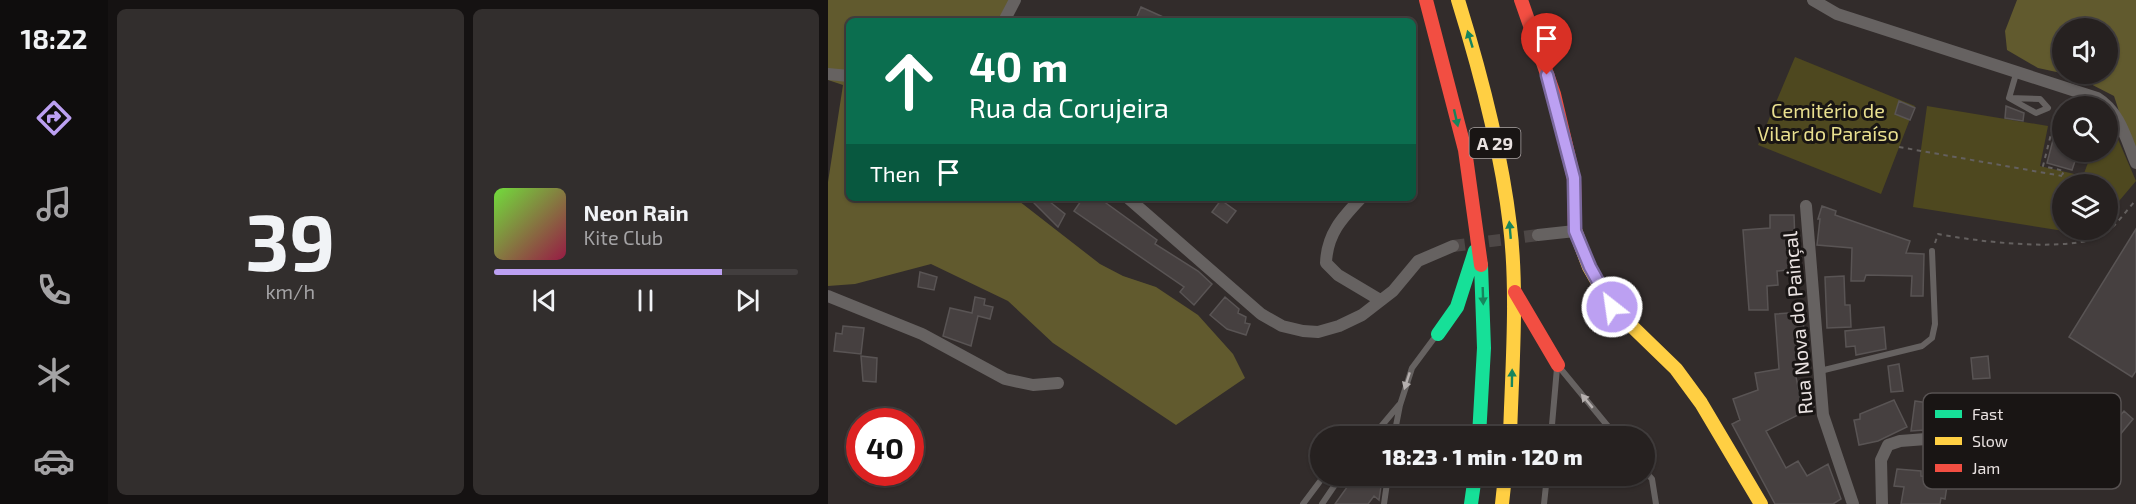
<!DOCTYPE html>
<html lang="en">
<head>
<meta charset="utf-8">
<style>
	:root { --surface:#262120; --page:#322e2d; --text:#f1f3f6; --muted:#a4a3a5; --line:#423e3e; --accent:#bca0f2 }
	body { margin:0; font-family:"Exo 2",sans-serif; background:var(--page); color:var(--text); height:100vh; display:flex; flex-direction:column; font-size:22px; white-space:nowrap }
	* { box-sizing:border-box; margin:0 }
	p { font-size:20px; color:var(--muted) }
	.icon { flex:none; width:33px; height:33px; fill:none; stroke:currentColor; stroke-width:2; stroke-linecap:round; stroke-linejoin:round }
	.map { position:relative; flex:1; overflow:hidden }
	.side { display:flex; flex-direction:column; gap:9px; padding:9px; background:#151212; width:720px }
	.side>* { flex:none }
	.guide { position:absolute; left:18px; top:18px; width:570px; height:183px; border-radius:9px; box-shadow:0 2px 4px #0004,0 0 0 2px var(--line); background:#0b6e4f; color:#fff; overflow:hidden }
	.buttons { position:absolute; left:1224px; top:18px; display:grid; gap:12px }
	.buttons a { display:grid; place-items:center; width:66px; height:66px; border-radius:50%; background:var(--surface); box-shadow:0 2px 4px #0004,0 0 0 2px var(--line); font-size:30px }
	.speed { position:absolute; left:18px; top:408px; display:flex; gap:12px; font-size:30px; font-weight:700; text-align:center }
	.speed>* { display:grid; place-content:center; width:78px; height:78px; border-radius:50%; background:var(--surface); box-shadow:0 2px 4px #0004,0 0 0 2px var(--line); line-height:1 }
	.speed .limit { border:9px solid #d22; background:#fff; color:#111 }
	.pin { position:absolute; display:grid; place-items:center; width:51px; height:51px; color:#fff; margin:-62px -26px; border-radius:50% 50% 50% 0; rotate:-45deg; box-shadow:0 0 6px #0007 }
	.pin .icon { rotate:45deg }
	.me { position:absolute; width:66px; margin:-33px; rotate:330deg; stroke-linejoin:round; filter:drop-shadow(0 0 4px #0008) }
	.turn { display:flex; align-items:center; gap:21px; height:126px; padding:0 24px; font-size:27px }
	.turn .icon { width:78px; height:78px; stroke-width:2.5 }
	.turn b { display:block; font-size:42px; line-height:51px }
	.then { display:flex; align-items:center; height:57px; padding:0 24px; background:#0003; gap:12px; font-size:22px }
	.side .tile { flex:1; display:flex; flex-direction:column; justify-content:center; gap:9px; min-width:0; padding:0 21px; border-radius:9px; background:var(--page) }
	.side .dial { align-items:center; gap:0 }
	.dial b { font-size:78px; line-height:1 }
	.song { display:flex; align-items:center; gap:18px }
	.cover { width:72px; height:72px; border-radius:9px; background:linear-gradient(135deg,hsl(100 70% 55%),hsl(340 70% 35%)) }
	.played { height:6px; border-radius:3px; background:linear-gradient(90deg,var(--accent) 75%,var(--line) 75%) }
	.keys { display:flex; justify-content:space-around; direction:ltr }
	.side .tiles { flex:1; display:grid; gap:9px; grid-template-columns:repeat(2,1fr) }
	.trip { position:absolute; left:482px; top:426px; width:345px; height:60px; border-radius:30px; background:var(--surface); box-shadow:0 2px 4px #0004,0 0 0 2px var(--line); font-weight:800; line-height:60px; text-align:center }
	main { display:flex; flex:1; min-height:0 }
	.tab-bar { display:flex; flex-direction:column; width:108px; justify-content:space-around; align-items:center; background:#0f0d0d; color:var(--muted) }
	.tab-bar .icon { width:42px; height:42px }
	.tab-bar .active { color:var(--accent) }
	.tab-bar b { font-size:27px; color:var(--text) }
	.map>svg:first-child { display:block }
</style>
</head>
<body>
<main>
<nav class="tab-bar">
<b>18:22</b>
<svg class="icon active" aria-label="directions" viewBox="0 0 24 24"><path d="M12 3l9 9-9 9-9-9zM9 14v-3h6M13 9l2 2-2 2"/></svg>
<svg class="icon" aria-label="music" viewBox="0 0 24 24"><path d="M9 18V5l10-2v13"/><circle cx="6" cy="18" r="3"/><circle cx="16" cy="16" r="3"/></svg>
<svg class="icon" aria-label="phone" viewBox="0 0 24 24"><path d="M5 4h4l2 5-3 2q2 4 5 5l2-3 5 2v4C11 20 4 13 5 4z"/></svg>
<svg class="icon" aria-label="climate" viewBox="0 0 24 24"><path d="M12 3v18M4 7l16 10M4 17L20 7"/></svg>
<svg class="icon" aria-label="car" viewBox="0 0 24 24"><path d="M5 17H2v-5l4-1 3-4h7l3 4 3 1v5h-3M9 17h6M6 11h13"/><circle cx="7" cy="17" r="2"/><circle cx="17" cy="17" r="2"/></svg>
</nav>
<section class="side">
<div class="tiles">
<div class="tile dial"><b>39</b><p>km/h</p></div>
<div class="tile">
<div class="song"><i class="cover"></i><div><b>Neon Rain</b><p>Kite Club</p></div></div>
<div class="played"></div>
<div class="keys"><svg class="icon" aria-label="previous" viewBox="0 0 24 24"><path d="M18 5L8 12l10 7zM5 5v14"/></svg><svg class="icon" aria-label="pause" viewBox="0 0 24 24"><path d="M8 5v14M16 5v14"/></svg><svg class="icon" aria-label="next" viewBox="0 0 24 24"><path d="M6 5l10 7-10 7zM19 5v14"/></svg></div>
</div>
</div>
</section>
<div class="map">
<svg width="1308" height="504" viewBox="0 0 1308 504">
	<rect width="100%" height="100%" fill="#322c2b"/>
	<!-- green -->
	<path fill="#4e481f" d="M 967,57 L 1087,106 L 1053,194 L 930,145 Z
		M 1099,106 L 1220,126 L 1212,166 L 1255,176 L 1264,152 L 1280,152 L 1280,116 L 1308,181 L 1280,214 L 1280,184 L 1234,184 L 1234,230 L 1266,230 L 1261,235 L 1085,207 Z"/>
	<!-- forest -->
	<path fill="#615a2e" fill-rule="evenodd" d="M 0,0 L 186,0 L 172,21 L 21,21 L 21,198 L 187,198 L 272,264 L 295,276 L 328,287 L 370,315 L 405,354 L 417,378 L 348,425 L 225,343 L 180,301 L 103,264 L 27,284 L 0,286 L 0,182 L 15,85 L 0,80 Z
		M 1189,0 L 1308,0 L 1308,163 L 1286,96 L 1247,76 L 1210,68 L 1179,50 L 1177,31 ZM 1234,28 L 1280,28 L 1280,74 L 1234,74 Z"/>
	<!-- building -->
	<path fill="#464040" stroke="#595454" stroke-width="1.5" d="M 313,7 L 344,21 L 307,21 Z
		M 1071,101 L 1087,108 L 1082,120 L 1067,114 Z
		M 1178,106 L 1196,113 L 1195,121 L 1177,118 Z
		M 1231,117 L 1234,118 L 1234,152 L 1250,152 L 1244,170 L 1219,163 Z
		M 210,198 L 217,198 L 237,214 L 230,227 L 206,203 Z
		M 255,198 L 271,198 L 329,240 L 327,244 L 370,271 L 384,284 L 366,305 L 352,292 L 356,287 L 246,211 Z
		M 393,200 L 408,211 L 399,223 L 384,212 Z
		M 994,206 L 1008,211 L 1007,215 L 1082,241 L 1078,253 L 1096,254 L 1095,296 L 1083,296 L 1084,276 L 1038,275 L 1036,281 L 1023,281 L 1024,248 L 989,245 L 992,219 L 990,219 Z
		M 942,215 L 966,215 L 968,269 L 949,271 L 950,285 L 939,286 L 940,310 L 921,310 L 915,230 L 942,228 Z
		M 1308,229 L 1308,371 L 1304,377 L 1241,337 Z
		M 92,272 L 109,277 L 106,290 L 90,287 Z
		M 1016,276 L 1017,305 L 1022,305 L 1023,327 L 999,328 L 997,277 Z
		M 147,297 L 157,299 L 156,305 L 165,307 L 162,319 L 150,316 L 143,346 L 115,336 L 122,308 L 144,313 Z
		M 397,297 L 411,309 L 410,313 L 418,317 L 417,323 L 422,324 L 418,335 L 399,329 L 382,315 Z
		M 975,312 L 976,337 L 971,337 L 976,370 L 967,372 L 973,402 L 981,398 L 986,407 L 938,431 L 958,468 L 970,461 L 979,476 L 1000,464 L 1013,499 L 1005,504 L 947,504 L 904,424 L 912,420 L 905,399 L 930,390 L 927,373 L 951,369 L 947,314 Z
		M 15,326 L 36,328 L 33,354 L 6,351 L 8,333 L 14,334 Z
		M 1056,327 L 1058,349 L 1028,355 L 1027,346 L 1018,347 L 1017,331 Z
		M 33,356 L 49,358 L 48,382 L 35,381 Z
		M 1160,356 L 1162,378 L 1145,379 L 1143,358 Z
		M 1071,364 L 1075,391 L 1063,392 L 1060,366 Z
		M 1066,400 L 1079,427 L 1050,441 L 1031,445 L 1026,420 L 1032,419 L 1032,414 Z
		M 1087,401 L 1143,409 L 1141,427 L 1083,431 Z
		M 1201,410 L 1278,432 L 1296,411 L 1305,419 L 1281,448 L 1197,424 Z
		M 1069,469 L 1093,471 L 1093,476 L 1120,479 L 1117,499 L 1113,498 L 1112,504 L 1073,504 L 1076,487 L 1066,486 Z
		M 527,476 L 549,476 L 554,479 L 551,500 L 546,496 L 540,504 L 507,504 Z"/>
	<g fill="none" stroke-linecap="round" stroke-linejoin="round">
		<!-- street-tunnel -->
		<path stroke="#4d4746" stroke-width="12" stroke-dasharray="12 6" stroke-linecap="butt" d="M 625,246 L 710,235"/>
		<!-- path -->
		<path stroke="#64605f" stroke-width="2" stroke-dasharray="4.5 4.5" stroke-linecap="butt" d="M 1229,110 L 1215,166 L 1236,171 L 1234,175
			M 1071,147 L 1234,176
			M 1107,243 L 1110,234 C 1145,241 1247,254 1276,234 C 1288,226 1298,211 1308,200"/>
		<!-- lane -->
		<path stroke="#666261" stroke-width="6" d="M 1181,98 L 1212,99 L 1220,108 L 1208,113 Z
			M 1181,98 L 1188,74
			M 732,368 L 788,436
			M 992,371 L 1094,346 L 1104,338 L 1107,324 L 1104,251
			M 545,436 L 571,405
			M 566,436 L 572,405 L 584,368 L 607,337
			M 723,436 L 729,368
			M 816,470 L 824,479 L 828,504
			M 475,504 L 496,476
			M 494,504 L 513,476
			M 556,504 L 560,476
			M 716,504 L 719,476"/>
		<!-- street -->
		<path stroke="#666261" stroke-width="12" d="M 985,0 L 1009,14 L 1269,98 C 1292,112 1298,139 1308,163
			M 176,21 L 187,0
			M 0,74 L 21,76
			M 300,198 L 433,314 L 454,326 L 475,331 L 490,332 L 511,326 L 534,315 L 565,291 L 590,261 L 625,246
			M 533,198 C 514,218 499,234 498,263 L 510,275 L 552,300
			M 978,206 L 995,415 L 1025,504
			M 710,235 L 747,231
			M 0,296 L 94,334 L 177,379 L 205,385 L 230,383
			M 1054,504 L 1053,460 L 1060,445 L 1072,441 L 1150,435"/>
		<!-- fast -->
		<path stroke="#16e098" stroke-width="14" d="M 610,334 L 629,307 L 647,251
			M 651,436 L 656,348 L 653,265
			M 643,504 L 647,476"/>
		<!-- slow -->
		<path stroke="#ffcf43" stroke-width="14" d="M 630,0 C 653,74 673,149 682,226 C 690,292 684,369 682,436
			M 747,230 L 761,267 L 784,307 L 848,369 L 873,403 L 933,504
			M 674,504 L 677,476"/>
		<!-- jam -->
		<path stroke="#f24e42" stroke-width="14" d="M 598,0 L 637,150 L 653,265
			M 693,0 L 726,94 L 746,179 L 747,230
			M 687,292 L 730,365"/>
	</g>
	<!-- one-way arrows -->
	<defs><path id="oneway-solid" d="M-6-.8H1V-3.2L6.5 0L1 3.2V.8H-6Z" transform="scale(1.5)"/></defs>
	<g fill="#17855d">
		<use href="#oneway-solid" transform="translate(642 39) rotate(-107)"/>
		<use href="#oneway-solid" transform="translate(628 118) rotate(77)"/>
		<use href="#oneway-solid" transform="translate(682 230) rotate(-95)"/>
		<use href="#oneway-solid" transform="translate(655 296) rotate(88)"/>
		<use href="#oneway-solid" transform="translate(684 378) rotate(-89)"/>
	</g>
	<g fill="#b5afae">
		<use href="#oneway-solid" transform="translate(579 381) rotate(108)"/>
		<use href="#oneway-solid" transform="translate(759 401) rotate(-130)"/>
	</g>
	<g fill="none" stroke-linecap="round" stroke-linejoin="round">
		<!-- route casing -->
		<g stroke="#7a689d" stroke-width="15">
			<path id="route" d="M 719,75 L 746,178 L 747,231 L 762,267 L 784,307"/>
		</g>
		<!-- route -->
		<use href="#route" stroke="#bca0f2" stroke-width="10"/>
	</g>
	<g text-anchor="middle" dominant-baseline="central" stroke-width="6" stroke-linejoin="round" paint-order="stroke">
		<!-- shield labels -->
		<rect fill="#191514" stroke="#aba4a4" stroke-width="1.5" x="641.5" y="128" width="51" height="30" rx="4.5"/>
		<g font-size="18" font-weight="bold" fill="#e9e2e1">
			<text x="667" y="143">A 29</text>
		</g>
		<!-- park labels -->
		<g font-size="20" fill="#e9df8f" stroke="#191514">
			<text x="1000" y="110">Cemitério de<tspan x="1000" dy="23">Vilar do Paraíso</tspan></text>
		</g>
		<!-- street labels -->
		<g font-size="20" fill="#e9e2e1" stroke="#191514">
			<text transform="translate(969 323) rotate(-95)">Rua Nova do Painçal</text>
		</g>
	</g>
	<!-- legend -->
	<rect x="1095" y="393" width="198" height="96" rx="9" fill="#191514" stroke="#575252" stroke-width="1.5"/>
	<rect x="1107" y="410" width="27" height="8" fill="#16e098"/>
	<rect x="1107" y="437" width="27" height="8" fill="#ffcf43"/>
	<rect x="1107" y="464" width="27" height="8" fill="#f24e42"/>
	<g font-size="16" fill="#e9e2e1">
		<text x="1144" y="420">Fast</text>
		<text x="1144" y="447">Slow</text>
		<text x="1144" y="474">Jam</text>
	</g>
</svg>
<div class="buttons">
<a><svg class="icon" aria-label="sound" viewBox="0 0 24 24"><path d="M4 9h4l5-4v14l-5-4H4zM17 9q2 3 0 6"/></svg></a>
<a><svg class="icon" aria-label="search" viewBox="0 0 24 24"><circle cx="10" cy="10" r="6"/><path d="M15 15l6 6"/></svg></a>
<a><svg class="icon" aria-label="layers" viewBox="0 0 24 24"><path d="M12 4l9 5-9 5-9-5zM3 14l9 5 9-5"/></svg></a>
</div>
<div class="speed"><div class="limit">40</div></div>
<div class="pin" style="left:719px;top:75px;background:#d93025"><svg class="icon" aria-label="arrive" viewBox="0 0 24 24"><path d="M6 21V4h12l-3 4 3 4H6"/></svg></div>
<svg class="me" style="left:784px;top:307px" viewBox="-20 -20 40 40"><circle r="17" fill="#bca0f2" stroke="#fff" stroke-width="3"/><path d="M0-11L8 9 0 5-8 9z" fill="#fff"/></svg>
<div class="trip">18:23 · 1 min · 120 m</div>
<div class="guide">
<div class="turn"><svg class="icon" aria-label="ahead" viewBox="0 0 24 24"><path d="M12 20V5M6 11l6-6 6 6"/></svg><div><b>40 m</b>Rua da Corujeira</div></div>
<div class="then">Then<svg class="icon" aria-label="arrive" viewBox="0 0 24 24"><path d="M6 21V4h12l-3 4 3 4H6"/></svg></div>
</div>
</div>
</main>
</body>
</html>
